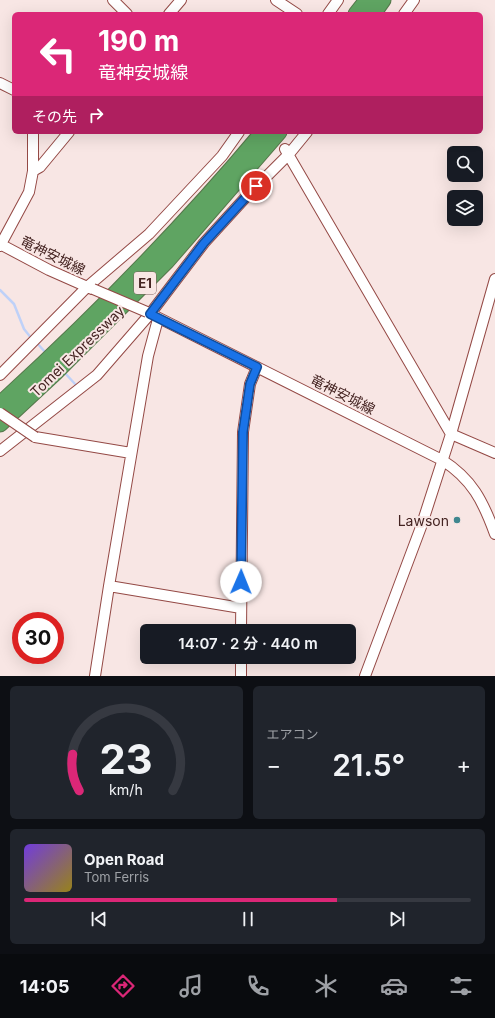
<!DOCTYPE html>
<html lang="ja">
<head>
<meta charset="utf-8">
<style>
	:root { --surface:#171b24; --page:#20242c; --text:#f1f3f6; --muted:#9ea1a6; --line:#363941; --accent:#db2777 }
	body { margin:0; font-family:Inter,"Noto Sans JP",sans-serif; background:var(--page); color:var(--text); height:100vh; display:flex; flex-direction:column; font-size:15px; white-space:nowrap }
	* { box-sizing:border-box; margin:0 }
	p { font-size:13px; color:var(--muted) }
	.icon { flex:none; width:22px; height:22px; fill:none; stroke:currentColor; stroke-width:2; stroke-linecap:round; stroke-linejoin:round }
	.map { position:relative; height:676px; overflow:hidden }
	.drawer { display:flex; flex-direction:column; gap:10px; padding:10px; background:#0d0f14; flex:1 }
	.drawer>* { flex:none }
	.guide { position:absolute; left:12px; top:12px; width:471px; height:122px; border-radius:6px; box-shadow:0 4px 16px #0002; background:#db2777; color:#fff; overflow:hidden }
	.buttons { position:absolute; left:447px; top:146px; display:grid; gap:8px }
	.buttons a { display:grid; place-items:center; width:36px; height:36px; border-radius:6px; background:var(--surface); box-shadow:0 4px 16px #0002; font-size:20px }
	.speed { position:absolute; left:12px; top:612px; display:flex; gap:8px; font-size:20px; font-weight:700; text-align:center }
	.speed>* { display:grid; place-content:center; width:52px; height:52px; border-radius:50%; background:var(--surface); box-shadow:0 4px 16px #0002; line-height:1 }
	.speed .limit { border:6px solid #d22; background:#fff; color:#111 }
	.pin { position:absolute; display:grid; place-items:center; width:34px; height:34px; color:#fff; margin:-17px; border:2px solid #fff; border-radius:50%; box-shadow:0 1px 4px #0007 }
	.me { position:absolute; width:44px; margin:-22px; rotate:1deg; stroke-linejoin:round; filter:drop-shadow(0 0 3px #0008) }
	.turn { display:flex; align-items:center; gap:14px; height:84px; padding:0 20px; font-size:18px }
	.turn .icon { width:52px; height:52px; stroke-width:2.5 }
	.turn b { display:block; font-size:28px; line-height:34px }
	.then { display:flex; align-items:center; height:38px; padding:0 20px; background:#0003; gap:8px; font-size:15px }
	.big { font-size:30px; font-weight:600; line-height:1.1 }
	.drawer .widget { flex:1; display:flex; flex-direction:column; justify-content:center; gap:6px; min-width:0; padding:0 14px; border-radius:6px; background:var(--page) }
	.drawer .dial { align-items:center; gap:0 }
	.dial svg { height:104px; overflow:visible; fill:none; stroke:var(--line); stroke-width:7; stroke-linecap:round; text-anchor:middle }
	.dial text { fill:var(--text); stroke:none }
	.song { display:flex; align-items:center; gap:12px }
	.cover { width:48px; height:48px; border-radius:6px; background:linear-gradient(135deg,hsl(260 70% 55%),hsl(50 70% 35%)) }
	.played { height:4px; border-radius:2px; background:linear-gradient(90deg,var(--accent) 70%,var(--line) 70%) }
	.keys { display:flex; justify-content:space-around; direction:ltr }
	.heat { display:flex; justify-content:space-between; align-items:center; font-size:22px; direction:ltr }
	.drawer .tiles { flex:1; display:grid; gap:10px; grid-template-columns:1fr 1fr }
	.widget:last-child { grid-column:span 2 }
	.trip { position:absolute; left:140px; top:624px; width:216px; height:40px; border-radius:6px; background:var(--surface); box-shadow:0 4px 16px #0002; font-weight:600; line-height:40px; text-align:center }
	.menu { display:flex; height:64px; justify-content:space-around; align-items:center; background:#090b0e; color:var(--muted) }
	.menu .icon { width:28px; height:28px }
	.menu .active { color:var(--accent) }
	.menu b { font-size:18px; color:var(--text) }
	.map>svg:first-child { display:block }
</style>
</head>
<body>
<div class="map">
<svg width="495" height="676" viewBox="0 0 495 676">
	<rect width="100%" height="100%" fill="#f8e6e4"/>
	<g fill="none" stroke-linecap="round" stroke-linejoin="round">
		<!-- stream -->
		<path stroke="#bfd1f8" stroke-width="2.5" d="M 0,290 L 14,304 L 24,329 L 32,339
			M 36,342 L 46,353
			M 63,371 L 76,385"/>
		<!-- minor casing -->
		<g stroke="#944945" stroke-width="12">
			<path id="minor" d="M 113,0 L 127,14
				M 276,0 L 297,14
				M 169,14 L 181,0
				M 328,14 L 338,0
				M 404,14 L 414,0
				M 0,83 L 14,90
				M 285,149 L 451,434 L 495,453
				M 33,171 L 40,167 L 69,132
				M 0,244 L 49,270 L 92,289
				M 0,246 L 29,192 L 33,171 L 33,132
				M 147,312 L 442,460 C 472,479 483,501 495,534
				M 0,375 L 87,287 L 149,234 L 222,156 L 239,132
				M 35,437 L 131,453
				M 0,451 L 97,375 L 150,314 L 204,243 L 246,197 L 289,154 L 307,132
				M 109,586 L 241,608
				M 241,631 L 243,432 L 250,384 L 257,367
				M 95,676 L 109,586 L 148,356 L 158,319
				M 241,676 L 241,657
				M 365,676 L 421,527 L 451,434 L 495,279"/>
		</g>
		<!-- highway casing -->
		<g stroke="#56774b" stroke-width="17">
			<path id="highway" d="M 356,14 L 367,0
				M 373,14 L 383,0
				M 0,404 C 93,319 182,229 263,132
				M 0,424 L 55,373 L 167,261 L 279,132"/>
		</g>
		<!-- minor -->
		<use href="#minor" stroke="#fff" stroke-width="10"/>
		<!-- highway -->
		<use href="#highway" stroke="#5fa462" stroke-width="15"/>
		<!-- minor-bridge casing -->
		<g stroke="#944945" stroke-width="12" stroke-linecap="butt">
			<path id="minor-bridge" d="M 93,289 L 147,312
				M 0,413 L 35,437"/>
		</g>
		<!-- minor-bridge -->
		<use href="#minor-bridge" stroke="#fff" stroke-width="10"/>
	</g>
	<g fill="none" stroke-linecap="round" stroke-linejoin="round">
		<!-- route casing -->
		<g stroke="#114b97" stroke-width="10">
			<path id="route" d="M 241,582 L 243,432 L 250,384 L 257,367 L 150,314 L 204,243 L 256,186"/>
		</g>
		<!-- route -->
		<use href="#route" stroke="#1a73e8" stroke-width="7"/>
	</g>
	<!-- markers -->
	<circle fill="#40878f" stroke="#f8e6e4" stroke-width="1.5" cx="457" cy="520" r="4"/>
	<g text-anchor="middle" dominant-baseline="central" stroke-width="4" stroke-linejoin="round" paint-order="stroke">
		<!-- shield labels -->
		<rect fill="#f8e6e4" stroke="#7a5e5c" stroke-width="1" x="134" y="272" width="22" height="22" rx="3"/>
		<g font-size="13" font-weight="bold" fill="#442321">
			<text x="145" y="283">E1</text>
		</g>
		<!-- street labels -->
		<g font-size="14" fill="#442321" stroke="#f8e6e4">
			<text transform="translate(53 255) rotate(26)">竜神安城線</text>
			<text transform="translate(77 351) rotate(-44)">Tomei Expressway</text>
			<text transform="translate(343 394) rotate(27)">竜神安城線</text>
		</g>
		<!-- poi labels -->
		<g font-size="14" fill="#442321" stroke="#f8e6e4" text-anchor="end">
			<text x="449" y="520">Lawson</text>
		</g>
	</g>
</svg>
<div class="buttons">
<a><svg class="icon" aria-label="search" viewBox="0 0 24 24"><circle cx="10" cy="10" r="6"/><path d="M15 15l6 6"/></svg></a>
<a><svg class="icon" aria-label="layers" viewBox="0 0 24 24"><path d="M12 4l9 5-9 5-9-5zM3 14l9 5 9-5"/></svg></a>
</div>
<div class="speed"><div class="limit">30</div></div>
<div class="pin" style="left:256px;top:186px;background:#d93025"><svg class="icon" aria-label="arrive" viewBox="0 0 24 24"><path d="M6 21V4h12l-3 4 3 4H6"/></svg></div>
<svg class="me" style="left:241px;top:582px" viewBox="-20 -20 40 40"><circle r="19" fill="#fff"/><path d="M0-13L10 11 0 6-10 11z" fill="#1a73e8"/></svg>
<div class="trip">14:07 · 2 分 · 440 m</div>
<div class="guide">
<div class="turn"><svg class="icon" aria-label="left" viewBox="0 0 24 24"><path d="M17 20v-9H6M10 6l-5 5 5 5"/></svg><div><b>190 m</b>竜神安城線</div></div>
<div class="then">その先<svg class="icon" aria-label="right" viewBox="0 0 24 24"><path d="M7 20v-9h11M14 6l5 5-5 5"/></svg></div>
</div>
</div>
<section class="drawer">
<div class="tiles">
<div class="widget dial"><svg viewBox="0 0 100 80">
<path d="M14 69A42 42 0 1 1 86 69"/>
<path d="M14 69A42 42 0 0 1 9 41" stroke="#db2777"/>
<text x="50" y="56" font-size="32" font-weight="700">23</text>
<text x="50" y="72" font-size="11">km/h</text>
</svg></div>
<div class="widget"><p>エアコン</p>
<div class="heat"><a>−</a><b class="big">21.5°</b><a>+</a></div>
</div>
<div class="widget">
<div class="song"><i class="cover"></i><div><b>Open Road</b><p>Tom Ferris</p></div></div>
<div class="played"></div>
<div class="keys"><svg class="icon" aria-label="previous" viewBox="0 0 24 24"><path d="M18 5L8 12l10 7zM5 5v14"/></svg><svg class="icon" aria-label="pause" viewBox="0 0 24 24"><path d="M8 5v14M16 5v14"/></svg><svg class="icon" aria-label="next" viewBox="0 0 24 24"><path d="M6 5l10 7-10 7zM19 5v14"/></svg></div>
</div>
</div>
</section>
<nav class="menu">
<b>14:05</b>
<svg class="icon active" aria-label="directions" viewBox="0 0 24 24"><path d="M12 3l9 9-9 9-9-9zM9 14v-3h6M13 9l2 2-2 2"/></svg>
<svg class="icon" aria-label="music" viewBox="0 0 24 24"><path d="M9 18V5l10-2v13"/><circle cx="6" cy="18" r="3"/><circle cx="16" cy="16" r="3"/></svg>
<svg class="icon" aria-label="phone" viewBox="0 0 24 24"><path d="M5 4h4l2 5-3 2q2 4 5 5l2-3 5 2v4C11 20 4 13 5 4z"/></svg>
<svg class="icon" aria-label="climate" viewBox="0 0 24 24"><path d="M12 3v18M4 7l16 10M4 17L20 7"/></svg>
<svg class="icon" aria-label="car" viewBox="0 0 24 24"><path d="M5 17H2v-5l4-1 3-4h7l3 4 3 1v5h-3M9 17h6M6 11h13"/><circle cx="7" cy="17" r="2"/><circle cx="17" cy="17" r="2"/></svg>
<svg class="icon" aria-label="filters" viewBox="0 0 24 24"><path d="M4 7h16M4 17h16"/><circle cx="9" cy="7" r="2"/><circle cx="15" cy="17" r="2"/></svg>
</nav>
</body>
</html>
